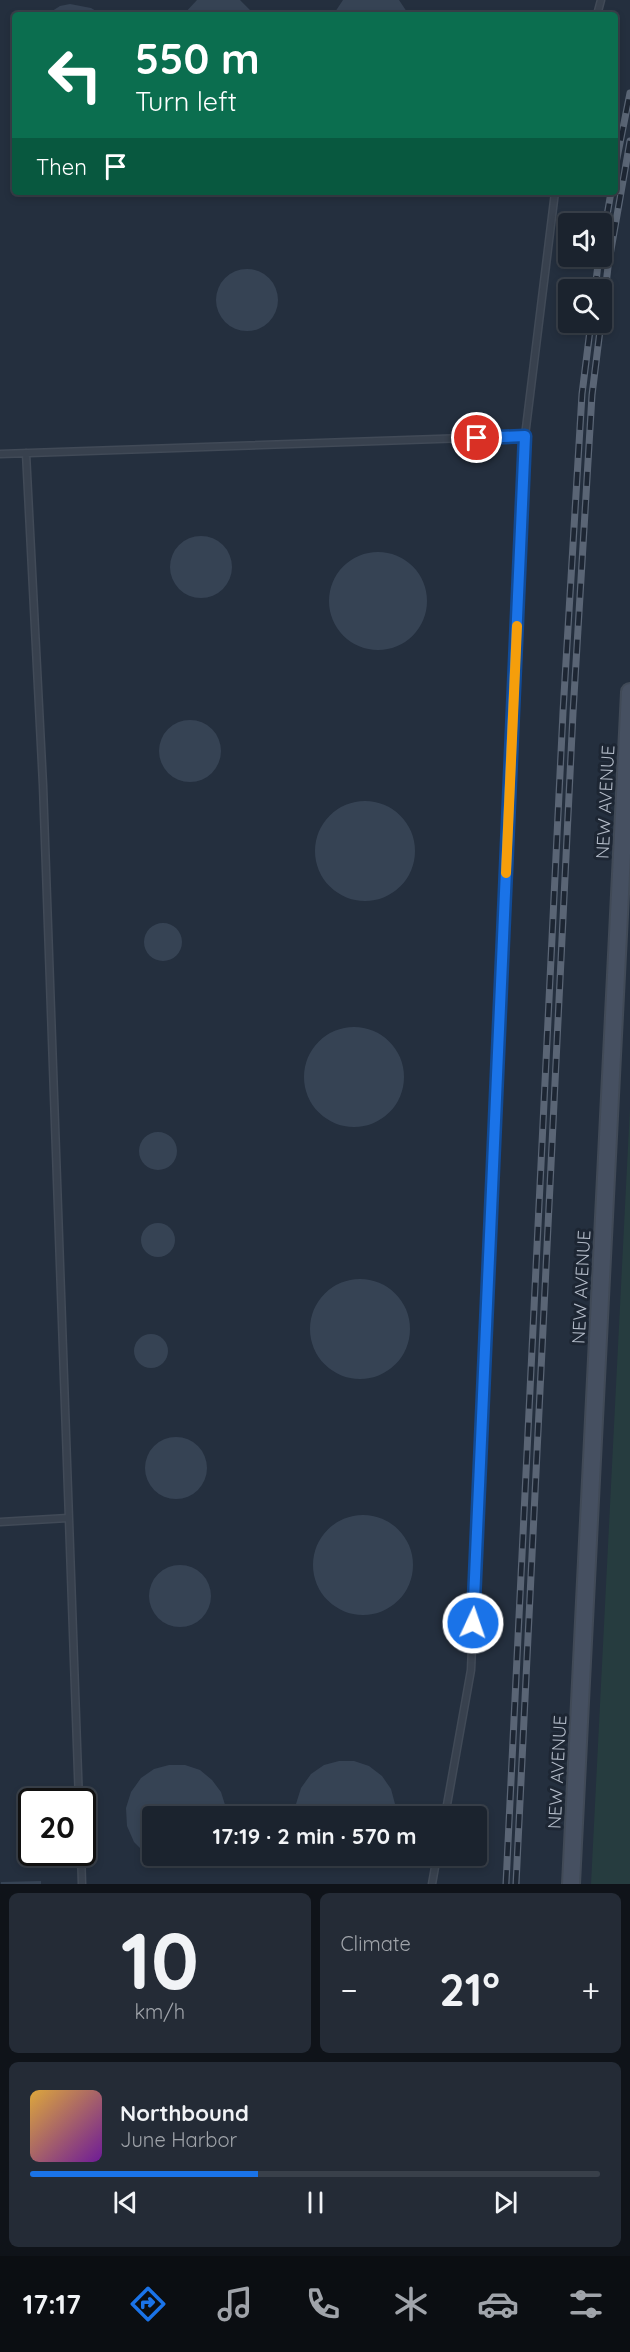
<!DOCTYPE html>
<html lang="en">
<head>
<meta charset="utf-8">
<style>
	:root { --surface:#1b232e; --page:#242b36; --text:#f1f3f6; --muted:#a0a4aa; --line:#39404a; --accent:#1a73e8 }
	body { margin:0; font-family:Quicksand,sans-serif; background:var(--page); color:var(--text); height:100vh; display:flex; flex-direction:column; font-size:22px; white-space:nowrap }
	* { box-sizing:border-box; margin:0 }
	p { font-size:20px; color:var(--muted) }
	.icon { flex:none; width:33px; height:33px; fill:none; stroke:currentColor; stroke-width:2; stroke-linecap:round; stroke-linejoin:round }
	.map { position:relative; height:1884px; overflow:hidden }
	.side { display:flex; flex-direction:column; gap:9px; padding:9px; background:#0f1319; flex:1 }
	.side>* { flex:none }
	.top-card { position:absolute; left:12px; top:12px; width:606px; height:183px; border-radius:6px; box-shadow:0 3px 9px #0003,0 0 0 2px var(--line); background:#0b6e4f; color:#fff; overflow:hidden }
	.controls { position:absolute; left:558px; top:213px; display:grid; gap:12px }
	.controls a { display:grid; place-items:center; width:54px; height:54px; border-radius:6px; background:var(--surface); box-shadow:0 3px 9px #0003,0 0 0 2px var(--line); font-size:30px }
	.speed { position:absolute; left:18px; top:1788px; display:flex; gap:12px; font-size:30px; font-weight:700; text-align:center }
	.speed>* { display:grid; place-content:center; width:78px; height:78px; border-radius:50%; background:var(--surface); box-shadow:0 3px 9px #0003,0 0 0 2px var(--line); line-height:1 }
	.speed .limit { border:3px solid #111; border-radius:9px; background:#fff; color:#111 }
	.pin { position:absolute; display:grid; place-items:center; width:51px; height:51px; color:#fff; margin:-26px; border:3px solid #fff; border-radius:50%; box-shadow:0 2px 6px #0007 }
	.me { position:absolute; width:66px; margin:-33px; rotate:3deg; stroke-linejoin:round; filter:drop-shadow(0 0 4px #0008) }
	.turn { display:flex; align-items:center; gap:21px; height:126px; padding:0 24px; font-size:27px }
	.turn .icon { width:78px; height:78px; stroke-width:2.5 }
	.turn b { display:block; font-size:42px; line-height:51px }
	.then { display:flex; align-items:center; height:57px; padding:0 24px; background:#0003; gap:12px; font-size:22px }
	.big { font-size:45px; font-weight:800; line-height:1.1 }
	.side .widget { flex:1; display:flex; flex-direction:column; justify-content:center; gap:9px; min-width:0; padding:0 21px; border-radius:9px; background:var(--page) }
	.side .dial { align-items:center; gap:0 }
	.dial b { font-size:78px; line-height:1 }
	.song { display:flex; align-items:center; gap:18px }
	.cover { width:72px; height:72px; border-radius:9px; background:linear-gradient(135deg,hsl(40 70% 55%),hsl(280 70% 35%)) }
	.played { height:6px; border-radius:3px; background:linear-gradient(90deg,var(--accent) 40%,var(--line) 40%) }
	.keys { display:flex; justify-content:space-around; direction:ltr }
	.heat { display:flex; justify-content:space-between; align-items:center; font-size:33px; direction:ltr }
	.side .tiles { flex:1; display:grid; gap:9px; grid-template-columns:1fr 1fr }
	.widget:last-child { grid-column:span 2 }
	.trip { position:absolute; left:142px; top:1806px; width:345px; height:60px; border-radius:6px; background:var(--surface); box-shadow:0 3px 9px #0003,0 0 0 2px var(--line); font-weight:800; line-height:60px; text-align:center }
	.menu { display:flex; height:96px; justify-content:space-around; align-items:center; background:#0b0e12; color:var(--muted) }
	.menu .icon { width:42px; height:42px }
	.menu .current { color:var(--accent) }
	.menu b { font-size:27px; color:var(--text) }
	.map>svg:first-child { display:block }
</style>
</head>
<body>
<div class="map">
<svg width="630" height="1884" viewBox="0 0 630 1884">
	<rect width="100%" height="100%" fill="#242f3e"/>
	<!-- green -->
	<path fill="#263c3f" d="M 630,1107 L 630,1884 L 591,1884 Z"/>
	<!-- building -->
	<path fill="#364354" d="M 197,0 L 240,0 L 255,15 L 183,15 Z
		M 343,0 L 399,0 L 409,15 L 333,15 Z
		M 70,4 L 91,8 L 103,15 L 46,15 L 60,6 Z
		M216 300a31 31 0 1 1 62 0a31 31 0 1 1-62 0Z
		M170 567a31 31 0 1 1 62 0a31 31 0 1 1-62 0Z
		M329 601a49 49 0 1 1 98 0a49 49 0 1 1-98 0Z
		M159 751a31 31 0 1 1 62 0a31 31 0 1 1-62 0Z
		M315 851a50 50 0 1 1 100 0a50 50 0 1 1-100 0Z
		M144 942a19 19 0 1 1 38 0a19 19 0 1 1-38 0Z
		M304 1077a50 50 0 1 1 100 0a50 50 0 1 1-100 0Z
		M139 1151a19 19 0 1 1 38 0a19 19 0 1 1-38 0Z
		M141 1240a17 17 0 1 1 34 0a17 17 0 1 1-34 0Z
		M310 1329a50 50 0 1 1 100 0a50 50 0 1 1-100 0Z
		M134 1351a17 17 0 1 1 34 0a17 17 0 1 1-34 0Z
		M145 1468a31 31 0 1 1 62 0a31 31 0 1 1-62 0Z
		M313 1565a50 50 0 1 1 100 0a50 50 0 1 1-100 0Z
		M149 1596a31 31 0 1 1 62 0a31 31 0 1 1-62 0Z
		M 339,1761 L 354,1761 L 369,1766 L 382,1776 L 391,1789 L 395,1804 L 395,1816 L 296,1816 L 296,1804 L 301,1788 L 311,1774 L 324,1765 Z
		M 169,1765 L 185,1765 L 200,1770 L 212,1780 L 221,1792 L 226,1808 L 225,1816 L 153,1816 L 153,1856 L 203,1856 L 196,1860 L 179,1864 L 162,1862 L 146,1854 L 134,1842 L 127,1826 L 126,1808 L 131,1792 L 141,1778 L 154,1769 Z
		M 326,1856 L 363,1856 L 349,1860 Z
		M 41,1881 L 41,1884 L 1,1884 L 1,1882 Z"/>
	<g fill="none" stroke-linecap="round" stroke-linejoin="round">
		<!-- service casing -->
		<g stroke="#414a57" stroke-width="9">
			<path id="service" d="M 597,15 L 601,0
				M 26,453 L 43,785 L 79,1802
				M 0,454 L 525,436
				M 0,1522 L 68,1518
				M 445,1816 L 471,1670 L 525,436 L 555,192
				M 81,1852 L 82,1884
				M 432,1884 L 437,1856"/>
		</g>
		<!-- secondary casing -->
		<g stroke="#414a57" stroke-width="20">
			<path id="secondary" d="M 571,1884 L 630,692"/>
		</g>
		<!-- service -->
		<use href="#service" stroke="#38414e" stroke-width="6"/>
		<!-- secondary -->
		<use href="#secondary" stroke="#465061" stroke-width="16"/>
		<!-- rail casing -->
		<g stroke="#5a6575" stroke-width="7">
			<path id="rail" d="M 615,168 L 630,93
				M 602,245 L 611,192
				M 595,290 L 599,256
				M 602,319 L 608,267 L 630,141
				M 506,1884 L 563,712 L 582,394 L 591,322
				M 516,1884 L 573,713 L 592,395 L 601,322"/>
		</g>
		<!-- rail -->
		<use href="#rail" stroke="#1d2633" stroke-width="4.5" stroke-dasharray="14" stroke-linecap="butt"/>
	</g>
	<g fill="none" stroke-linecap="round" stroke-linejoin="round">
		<!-- route casing -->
		<g stroke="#114b97" stroke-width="15">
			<path id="route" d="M 473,1623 L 525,436 L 477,438"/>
		</g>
		<!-- route -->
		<use href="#route" stroke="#1a73e8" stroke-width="10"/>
		<!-- slow -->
		<path stroke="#f59e0b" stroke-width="10" d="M 506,873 L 517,626"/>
	</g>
	<g text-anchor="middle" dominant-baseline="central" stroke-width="6" stroke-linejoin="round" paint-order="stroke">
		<!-- street labels -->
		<g font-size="18" fill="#b4bcc9" stroke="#1d2633">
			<text transform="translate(605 802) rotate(-87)">NEW AVENUE</text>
			<text transform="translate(581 1287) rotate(-87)">NEW AVENUE</text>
			<text transform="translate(557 1772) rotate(-87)">NEW AVENUE</text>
		</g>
	</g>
</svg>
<div class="controls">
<a><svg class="icon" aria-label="sound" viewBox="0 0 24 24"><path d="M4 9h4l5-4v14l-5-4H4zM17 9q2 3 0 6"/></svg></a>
<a><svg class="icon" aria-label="search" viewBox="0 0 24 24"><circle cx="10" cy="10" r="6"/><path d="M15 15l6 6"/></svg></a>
</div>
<div class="speed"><div class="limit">20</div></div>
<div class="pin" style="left:477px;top:438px;background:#d93025"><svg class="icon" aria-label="arrive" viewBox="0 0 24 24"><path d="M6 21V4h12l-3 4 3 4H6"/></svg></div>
<svg class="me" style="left:473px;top:1623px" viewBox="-20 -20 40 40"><circle r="17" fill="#1a73e8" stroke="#fff" stroke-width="3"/><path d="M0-11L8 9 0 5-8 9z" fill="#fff"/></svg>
<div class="trip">17:19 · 2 min · 570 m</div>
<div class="top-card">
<div class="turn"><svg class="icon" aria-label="left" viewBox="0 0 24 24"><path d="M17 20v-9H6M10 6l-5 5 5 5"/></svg><div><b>550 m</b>Turn left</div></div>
<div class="then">Then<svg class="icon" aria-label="arrive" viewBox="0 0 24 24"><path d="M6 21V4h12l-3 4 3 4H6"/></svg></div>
</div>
</div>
<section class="side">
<div class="tiles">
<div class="widget dial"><b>10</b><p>km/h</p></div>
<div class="widget"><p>Climate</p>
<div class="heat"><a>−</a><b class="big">21°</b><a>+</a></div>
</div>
<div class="widget">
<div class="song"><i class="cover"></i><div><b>Northbound</b><p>June Harbor</p></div></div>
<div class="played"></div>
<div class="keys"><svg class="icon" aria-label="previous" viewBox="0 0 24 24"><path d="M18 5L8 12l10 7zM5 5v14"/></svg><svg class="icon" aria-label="pause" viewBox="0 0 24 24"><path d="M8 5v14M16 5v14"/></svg><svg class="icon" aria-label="next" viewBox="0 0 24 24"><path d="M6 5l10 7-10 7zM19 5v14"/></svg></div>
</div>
</div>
</section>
<nav class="menu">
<b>17:17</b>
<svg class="icon current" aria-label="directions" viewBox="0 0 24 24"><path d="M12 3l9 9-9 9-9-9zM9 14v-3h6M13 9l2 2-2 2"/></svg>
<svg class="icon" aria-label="music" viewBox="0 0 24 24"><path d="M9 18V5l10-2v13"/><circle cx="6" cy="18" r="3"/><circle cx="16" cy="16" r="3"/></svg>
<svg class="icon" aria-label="phone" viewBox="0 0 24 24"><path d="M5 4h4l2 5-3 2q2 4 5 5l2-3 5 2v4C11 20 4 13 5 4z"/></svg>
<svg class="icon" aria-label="climate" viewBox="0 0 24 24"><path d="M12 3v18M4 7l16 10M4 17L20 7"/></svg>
<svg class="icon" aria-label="car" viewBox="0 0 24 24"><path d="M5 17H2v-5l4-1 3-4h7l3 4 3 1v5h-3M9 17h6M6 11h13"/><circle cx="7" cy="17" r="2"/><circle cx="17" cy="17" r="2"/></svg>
<svg class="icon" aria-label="filters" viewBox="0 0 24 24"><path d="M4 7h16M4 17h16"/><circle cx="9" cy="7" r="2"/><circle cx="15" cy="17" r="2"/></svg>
</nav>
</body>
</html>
